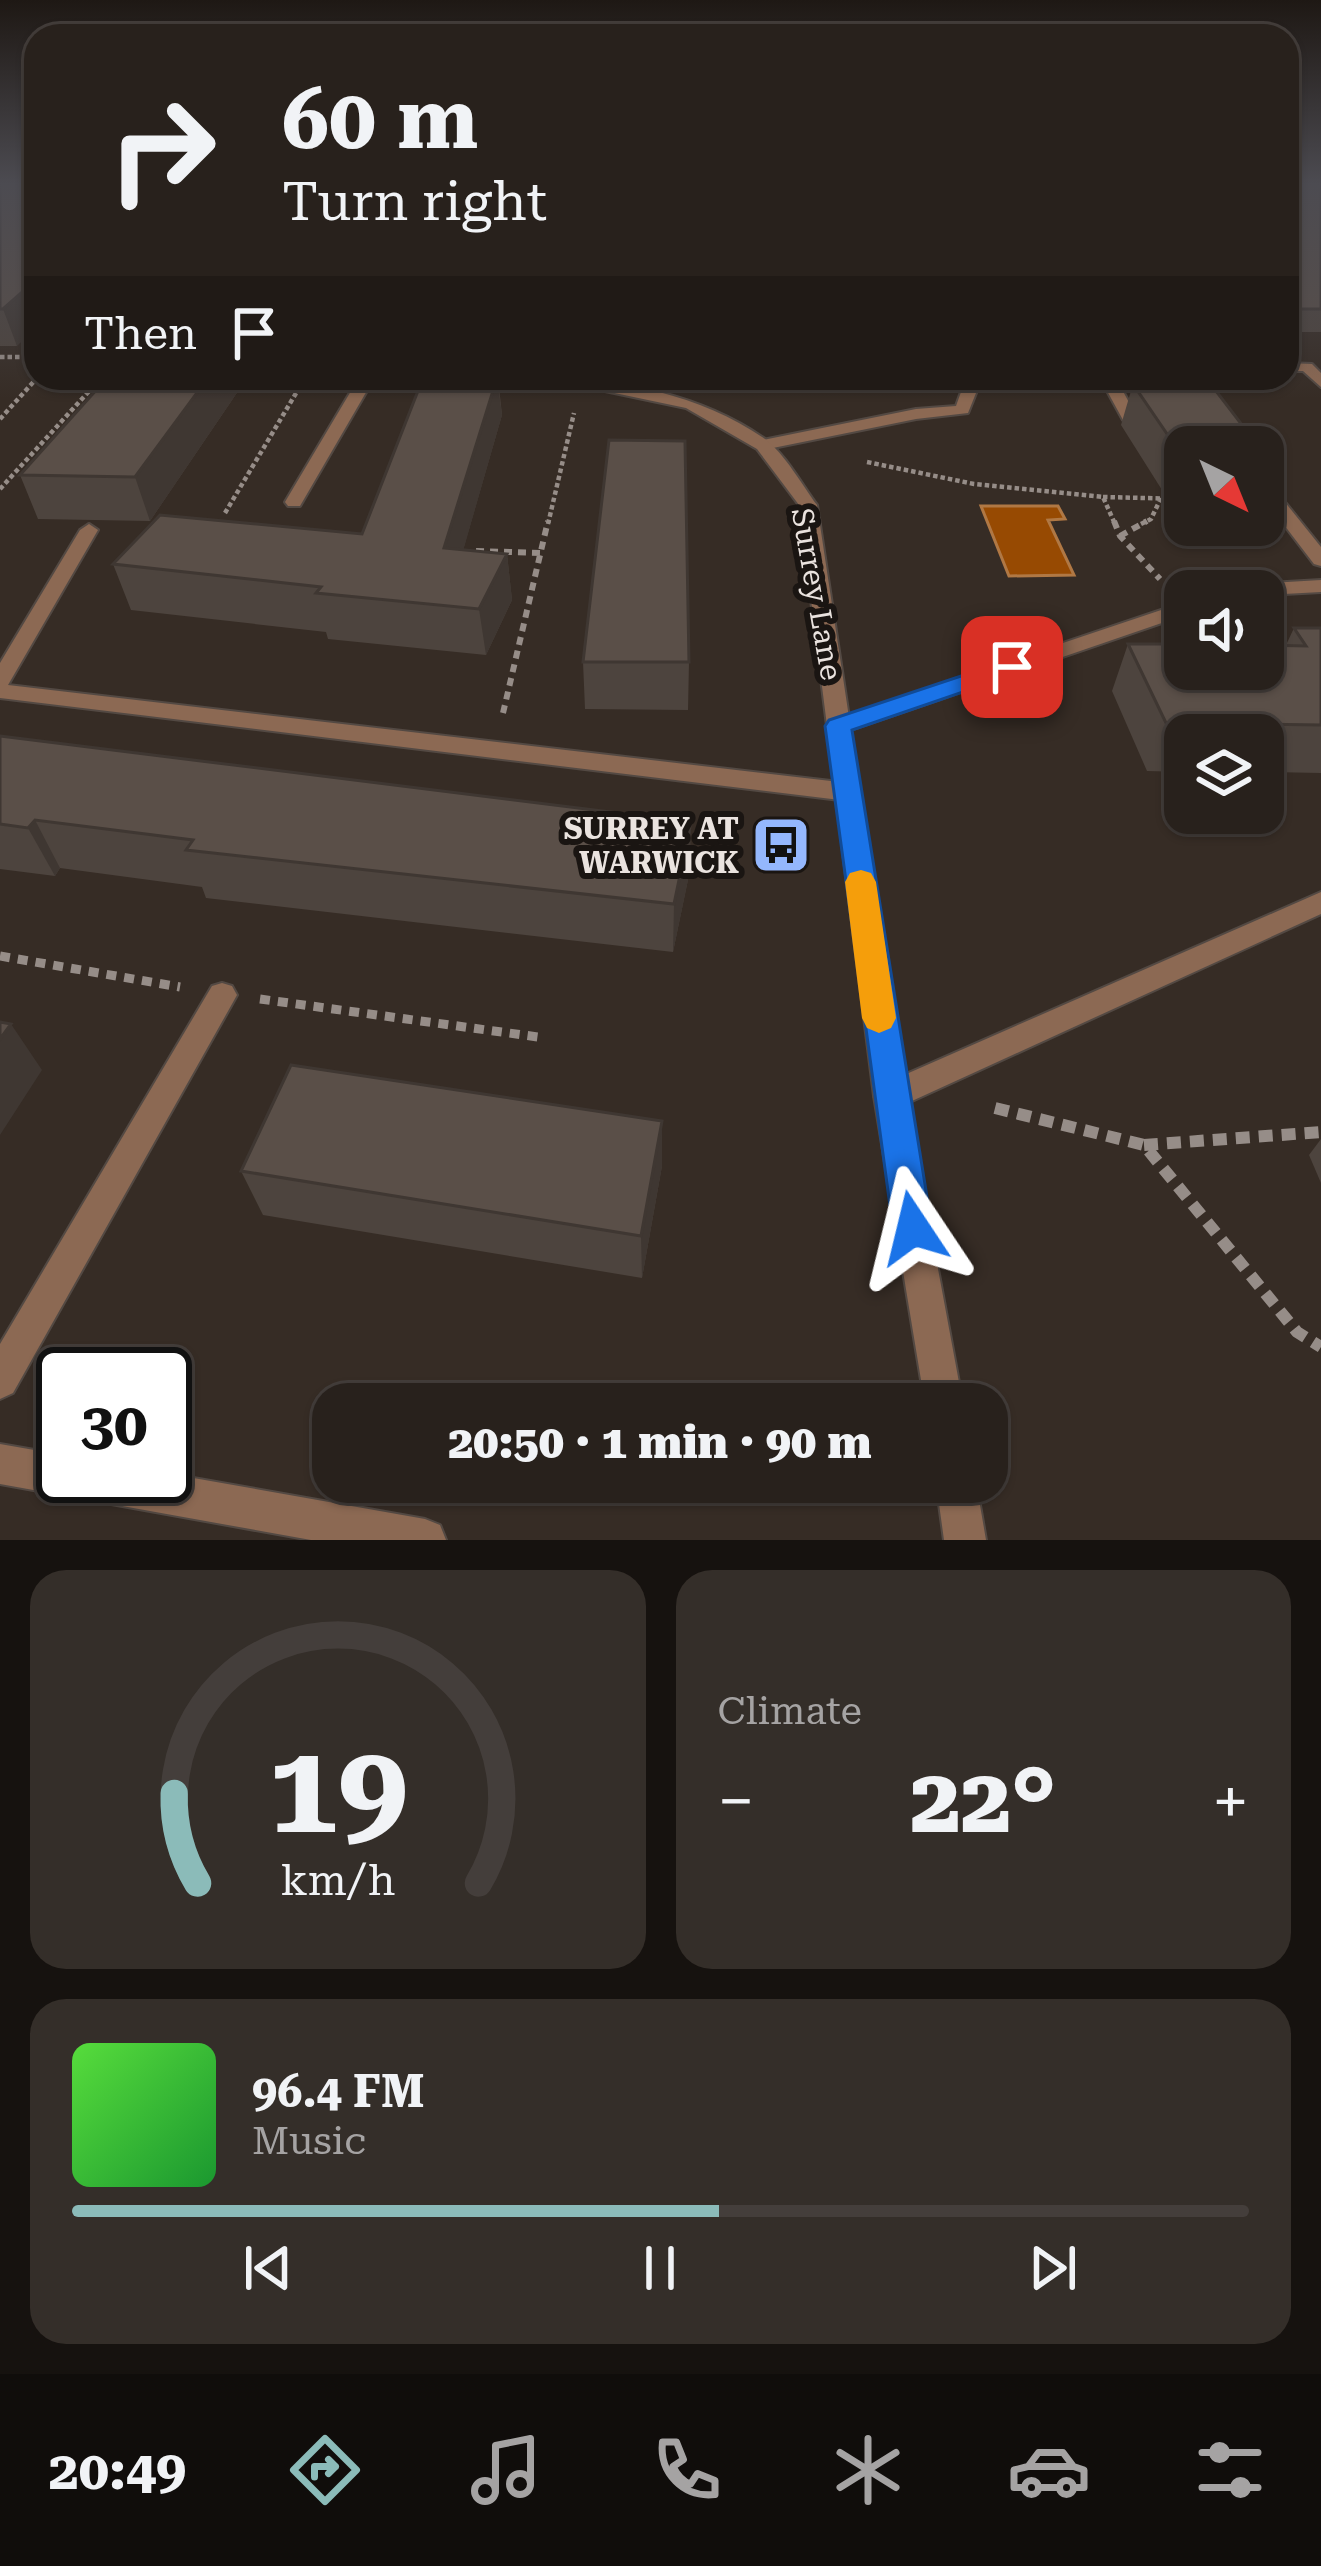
<!DOCTYPE html>
<html lang="en">
<head>
<meta charset="utf-8">
<style>
	:root { --surface:#28211c; --page:#342e29; --text:#f1f3f6; --muted:#a5a3a3; --line:#443e3b; --accent:#8bbbb9 }
	body { margin:0; font-family:"Roboto Serif",serif; background:var(--page); color:var(--text); height:100vh; display:flex; flex-direction:column; font-size:45px; white-space:nowrap }
	* { box-sizing:border-box; margin:0 }
	p { font-size:39px; color:var(--muted) }
	.icon { flex:none; width:66px; height:66px; fill:none; stroke:currentColor; stroke-width:2; stroke-linecap:round; stroke-linejoin:round }
	.map { position:relative; height:1540px; overflow:hidden }
	.drawer { display:flex; flex-direction:column; gap:30px; padding:30px; background:#16120f; flex:1 }
	.drawer>* { flex:none }
	.banner { position:absolute; left:24px; top:24px; width:1275px; height:366px; border-radius:36px; box-shadow:0 3px 9px #0004,0 0 0 3px var(--line); background:#28211c; color:var(--text); overflow:hidden }
	.needle { width:78px; rotate:137deg }
	.fabs { position:absolute; left:1164px; top:426px; display:grid; gap:24px }
	.fabs a { display:grid; place-items:center; width:120px; height:120px; border-radius:24px; background:var(--surface); box-shadow:0 3px 9px #0004,0 0 0 3px var(--line); font-size:60px }
	.speed { position:absolute; left:36px; top:1347px; display:flex; gap:24px; font-size:60px; font-weight:700; text-align:center }
	.speed>* { display:grid; place-content:center; width:156px; height:156px; border-radius:50%; background:var(--surface); box-shadow:0 3px 9px #0004,0 0 0 3px var(--line); line-height:1 }
	.speed .limit { border:6px solid #111; border-radius:18px; background:#fff; color:#111 }
	.pin { position:absolute; display:grid; place-items:center; width:102px; height:102px; color:#fff; margin:-51px; border-radius:24px; box-shadow:0 6px 18px #0006 }
	.me { position:absolute; width:132px; margin:-66px; rotate:350deg; stroke-linejoin:round; filter:drop-shadow(0 0 9px #0008) }
	.turn { display:flex; align-items:center; gap:42px; height:252px; padding:0 60px; font-size:54px }
	.turn .icon { width:156px; height:156px; stroke-width:2.5 }
	.turn b { display:block; font-size:84px; line-height:102px }
	.then { display:flex; align-items:center; height:114px; padding:0 60px; background:#0003; gap:24px; font-size:45px }
	.big { font-size:90px; font-weight:800; line-height:1.1 }
	.drawer .widget { flex:1; display:flex; flex-direction:column; justify-content:center; gap:18px; min-width:0; padding:0 42px; border-radius:36px; background:var(--page) }
	.drawer .dial { align-items:center; gap:0 }
	.dial svg { height:312px; overflow:visible; fill:none; stroke:var(--line); stroke-width:7; stroke-linecap:round; text-anchor:middle }
	.dial text { fill:var(--text); stroke:none }
	.song { display:flex; align-items:center; gap:36px }
	.cover { width:144px; height:144px; border-radius:18px; background:linear-gradient(135deg,hsl(110 70% 55%),hsl(130 70% 35%)) }
	.played { height:12px; border-radius:6px; background:linear-gradient(90deg,var(--accent) 55%,var(--line) 55%) }
	.keys { display:flex; justify-content:space-around; direction:ltr }
	.heat { display:flex; justify-content:space-between; align-items:center; font-size:66px; direction:ltr }
	.drawer .tiles { flex:1; display:grid; gap:30px; grid-template-columns:1fr 1fr }
	.widget:last-child { grid-column:span 2 }
	.trip { position:absolute; left:312px; top:1383px; width:696px; height:120px; border-radius:36px; background:var(--surface); box-shadow:0 3px 9px #0004,0 0 0 3px var(--line); font-weight:800; line-height:120px; text-align:center }
	.tabs { display:flex; height:192px; justify-content:space-around; align-items:center; background:#100d0b; color:var(--muted) }
	.tabs .icon { width:84px; height:84px }
	.tabs .selected { color:var(--accent) }
	.tabs b { font-size:54px; color:var(--text) }
	.map>svg:first-child { display:block }
</style>
</head>
<body>
<div class="map">
<svg width="1321" height="1540" viewBox="0 0 1321 1540">
	<rect width="100%" height="100%" fill="#362c25"/>
	<!-- water -->
	<path fill="#974a02" stroke="#b07844" stroke-width="3" d="M 981,506 L 1058,506 L 1065,519 L 1048,520 L 1074,575 L 1009,576 Z"/>
	<g fill="none" stroke-linecap="round" stroke-linejoin="round">
		<!-- service casing -->
		<g stroke="#534943" stroke-width="4">
			<path id="service" d="M 1287,363 L 1312,364 L 1321,373 L 1321,387 L 1303,371 L 1287,371 Z
				M 366,378 L 386,378 L 368,389 L 300,506 L 288,506 L 285,502 L 354,386 Z
				M 966,378 L 982,378 L 968,413 L 916,419 L 763,450 L 755,445 L 763,440 L 916,409 L 956,406 Z
				M 1100,378 L 1116,378 L 1134,412 L 1156,414 L 1156,420 L 1123,420 Z
				M 1274,495 L 1280,496 L 1321,547 L 1321,566 L 1314,564 L 1265,500 Z
				M 89,524 L 98,530 L 8,685 L 848,783 L 860,792 L 848,801 L 0,698 L 0,663 L 80,530 Z
				M 1321,580 L 1321,592 L 1263,595 L 1263,591 L 1223,591 L 1233,585 Z
				M 1185,602 L 1185,615 L 847,731 L 831,731 L 827,726 L 831,721 Z
				M 1321,892 L 1321,914 L 901,1106 L 890,1110 L 879,1106 L 874,1096 L 879,1086 Z
				M 222,983 L 232,986 L 237,995 L 232,1004 L 13,1393 L 0,1399 L 0,1344 L 212,986 Z"/>
		</g>
		<!-- minor casing -->
		<g stroke="#534943" stroke-width="4">
			<path id="minor" d="M 543,378 C 619,378 702,395 765,439 C 785,454 802,485 817,505 L 906,1096 L 963,1404 L 925,1404 L 874,1096 L 799,505 L 757,449 L 686,408 Z
				M 0,1444 L 63,1455 L 63,1476 L 165,1473 L 425,1519 L 440,1525 L 446,1540 L 311,1540 L 0,1484 Z
				M 936,1482 L 976,1482 L 986,1540 L 944,1540 Z"/>
		</g>
		<!-- path-far3 -->
		<path stroke="#968d88" stroke-width="4.5" stroke-dasharray="4.5 3" stroke-linecap="butt" d="M 0,357 L 36,357
			M 0,419 L 37,378
			M 867,462 L 974,484 L 1103,497 L 1115,524
			M 0,489 L 101,378
			M 1103,497 L 1185,499
			M 225,513 L 305,378
			M 548,524 L 574,413
			M 1141,524 L 1151,519 L 1161,498"/>
		<!-- path-far2 -->
		<path stroke="#968d88" stroke-width="6" stroke-dasharray="8 6" stroke-linecap="butt" d="M 1114,521 L 1120,536 L 1160,579
			M 1120,536 L 1147,521
			M 476,551 L 541,553
			M 503,713 L 548,521"/>
		<!-- path-far1 -->
		<path stroke="#968d88" stroke-width="9" stroke-dasharray="10 8" stroke-linecap="butt" d="M 0,956 L 180,987
			M 260,999 L 538,1037"/>
		<!-- path -->
		<path stroke="#968d88" stroke-width="12" stroke-dasharray="14 9" stroke-linecap="butt" d="M 995,1108 L 1144,1145 L 1297,1332 L 1321,1347
			M 1144,1145 L 1321,1132"/>
		<!-- service -->
		<use href="#service" fill="#8c6953" fill-rule="evenodd"/>
		<!-- minor -->
		<use href="#minor" fill="#8c6953" fill-rule="evenodd"/>
	</g>
	<!-- wall -->
	<path fill="#4d443e" d="M 0,183 L 17,346 L 0,346 Z
		M 1287,183 L 1321,183 L 1321,332 L 1287,332 Z
		M 107,378 L 247,378 L 150,521 L 38,519 L 20,475 Z
		M 423,378 L 498,378 L 502,415 L 463,550 L 507,554 L 512,600 L 486,655 L 328,639 L 326,632 L 131,610 L 113,564 L 362,534 Z
		M 1133,384 L 1185,447 L 1185,490 L 1162,490 L 1121,425 Z
		M 1294,628 L 1321,628 L 1321,773 L 1263,772 L 1263,735 L 1185,735 L 1185,772 L 1147,771 L 1112,691 L 1128,644 L 1286,645 Z
		M 583,662 L 689,662 L 688,710 L 585,709 Z
		M 0,736 L 690,870 L 673,952 L 206,898 L 202,887 L 60,868 L 55,876 L 0,869 Z
		M 662,1121 L 662,1166 L 642,1278 L 263,1215 L 241,1171 Z
		M 1321,1139 L 1321,1183 L 1309,1155 Z"/>
	<!-- shaded-wall -->
	<path fill="#3f3732" d="M 36,280 L 36,328 L 17,346 L 3,309 Z
		M 208,378 L 247,378 L 150,521 L 135,477 Z
		M 497,378 L 502,415 L 451,593 L 444,548 Z
		M 507,554 L 512,600 L 486,655 L 479,609 Z
		M 35,820 L 60,868 L 55,876 L 28,828 Z
		M 691,822 L 690,870 L 673,952 L 674,904 Z
		M 11,1024 L 42,1070 L 0,1135 L 0,1039 Z
		M 662,1121 L 662,1166 L 642,1278 L 641,1236 Z"/>
	<!-- building -->
	<path fill="#5a4f48" stroke="#3f3732" stroke-width="3" d="M 0,183 L 36,183 L 36,280 L 3,309 L 0,309 Z
		M 1287,183 L 1321,183 L 1321,309 L 1287,309 Z
		M 107,378 L 208,378 L 135,477 L 20,475 Z
		M 423,378 L 497,378 L 444,548 L 507,554 L 479,609 L 316,593 L 321,587 L 113,564 L 160,515 L 362,534 Z
		M 1133,384 L 1213,387 L 1259,447 L 1176,447 Z
		M 609,440 L 685,441 L 689,662 L 583,662 Z
		M 1294,628 L 1321,628 L 1321,725 L 1166,723 L 1128,644 L 1185,644 L 1185,669 L 1263,669 L 1263,645 L 1306,646 Z
		M 0,736 L 691,822 L 674,904 L 186,850 L 193,840 L 35,820 L 28,828 L 0,824 Z
		M 0,1022 L 11,1024 L 0,1039 Z
		M 291,1065 L 662,1121 L 641,1236 L 241,1171 Z"/>
	<!-- sky -->
	<linearGradient id="sky" x2="0" y2="1"><stop stop-color="#1e1814"/><stop offset="0.46" stop-color="#4c4b51"/><stop offset="1" stop-color="#4c4b51" stop-opacity="0"/></linearGradient>
	<rect width="1321" height="399" fill="url(#sky)"/>
	<!-- route -->
	<path fill="#1a73e8" stroke="#114b97" stroke-width="3" d="M 1012,659 L 1021,661 L 1024,667 L 1021,672 L 852,730 L 932,1228 L 927,1241 L 913,1247 L 899,1241 L 893,1228 L 825,726 L 829,720 Z"/>
	<!-- slow -->
	<path fill="#f59e0b" d="M 861,870 L 871,873 L 876,882 L 896,1018 L 891,1028 L 879,1033 L 867,1028 L 862,1018 L 845,882 L 850,873 Z"/>
	<!-- icons -->
	<defs>
		<g id="bus-square" transform="scale(3)"><rect x="-9" y="-9" width="18" height="18" rx="4" fill="#94b7fd" stroke="#1a1512"/><path d="M-5-6H5V4H4V6H2V4H-2V6H-4V4H-5ZM-3.5-4V0h7V-4ZM-3.5 1.2v1.5H-2V1.2ZM2 1.2v1.5H3.5V1.2Z" fill="#111"/></g>
	</defs>
	<g fill-rule="evenodd">
		<use href="#bus-square" x="781" y="845"/>
	</g>
	<g text-anchor="middle" dominant-baseline="central" stroke-width="12" stroke-linejoin="round" paint-order="stroke">
		<!-- street labels -->
		<g font-size="30" fill="#eae3df" stroke="#1a1512">
			<text transform="translate(817 594) rotate(80)">Surrey Lane</text>
		</g>
		<!-- poi labels -->
		<g font-size="30" font-weight="bold" fill="#eae3df" stroke="#1a1512" text-anchor="end">
			<text x="739" y="828">SURREY AT<tspan x="739" dy="34">WARWICK</tspan></text>
		</g>
	</g>
</svg>
<div class="fabs">
<a><svg class="needle" viewBox="-14 -14 28 28"><path d="M0-13l5 13h-10z" fill="#e53935"/><path d="M0 13l5-13h-10z" fill="#a5a3a3"/></svg></a>
<a><svg class="icon" aria-label="sound" viewBox="0 0 24 24"><path d="M4 9h4l5-4v14l-5-4H4zM17 9q2 3 0 6"/></svg></a>
<a><svg class="icon" aria-label="layers" viewBox="0 0 24 24"><path d="M12 4l9 5-9 5-9-5zM3 14l9 5 9-5"/></svg></a>
</div>
<div class="speed"><div class="limit">30</div></div>
<div class="pin" style="left:1012px;top:667px;background:#d93025"><svg class="icon" aria-label="arrive" viewBox="0 0 24 24"><path d="M6 21V4h12l-3 4 3 4H6"/></svg></div>
<svg class="me" style="left:913px;top:1228px" viewBox="-20 -20 40 40"><path d="M0-17L14 15 0 8-14 15z" fill="#1a73e8" stroke="#fff" stroke-width="4"/></svg>
<div class="trip">20:50 · 1 min · 90 m</div>
<div class="banner">
<div class="turn"><svg class="icon" aria-label="right" viewBox="0 0 24 24"><path d="M7 20v-9h11M14 6l5 5-5 5"/></svg><div><b>60 m</b>Turn right</div></div>
<div class="then">Then<svg class="icon" aria-label="arrive" viewBox="0 0 24 24"><path d="M6 21V4h12l-3 4 3 4H6"/></svg></div>
</div>
</div>
<section class="drawer">
<div class="tiles">
<div class="widget dial"><svg viewBox="0 0 100 80">
<path d="M14 69A42 42 0 1 1 86 69"/>
<path d="M14 69A42 42 0 0 1 8 46" stroke="#8bbbb9"/>
<text x="50" y="56" font-size="32" font-weight="700">19</text>
<text x="50" y="72" font-size="11">km/h</text>
</svg></div>
<div class="widget"><p>Climate</p>
<div class="heat"><a>−</a><b class="big">22°</b><a>+</a></div>
</div>
<div class="widget">
<div class="song"><i class="cover"></i><div><b>96.4 FM</b><p>Music</p></div></div>
<div class="played"></div>
<div class="keys"><svg class="icon" aria-label="previous" viewBox="0 0 24 24"><path d="M18 5L8 12l10 7zM5 5v14"/></svg><svg class="icon" aria-label="pause" viewBox="0 0 24 24"><path d="M8 5v14M16 5v14"/></svg><svg class="icon" aria-label="next" viewBox="0 0 24 24"><path d="M6 5l10 7-10 7zM19 5v14"/></svg></div>
</div>
</div>
</section>
<nav class="tabs">
<b>20:49</b>
<svg class="icon selected" aria-label="directions" viewBox="0 0 24 24"><path d="M12 3l9 9-9 9-9-9zM9 14v-3h6M13 9l2 2-2 2"/></svg>
<svg class="icon" aria-label="music" viewBox="0 0 24 24"><path d="M9 18V5l10-2v13"/><circle cx="6" cy="18" r="3"/><circle cx="16" cy="16" r="3"/></svg>
<svg class="icon" aria-label="phone" viewBox="0 0 24 24"><path d="M5 4h4l2 5-3 2q2 4 5 5l2-3 5 2v4C11 20 4 13 5 4z"/></svg>
<svg class="icon" aria-label="climate" viewBox="0 0 24 24"><path d="M12 3v18M4 7l16 10M4 17L20 7"/></svg>
<svg class="icon" aria-label="car" viewBox="0 0 24 24"><path d="M5 17H2v-5l4-1 3-4h7l3 4 3 1v5h-3M9 17h6M6 11h13"/><circle cx="7" cy="17" r="2"/><circle cx="17" cy="17" r="2"/></svg>
<svg class="icon" aria-label="filters" viewBox="0 0 24 24"><path d="M4 7h16M4 17h16"/><circle cx="9" cy="7" r="2"/><circle cx="15" cy="17" r="2"/></svg>
</nav>
</body>
</html>
